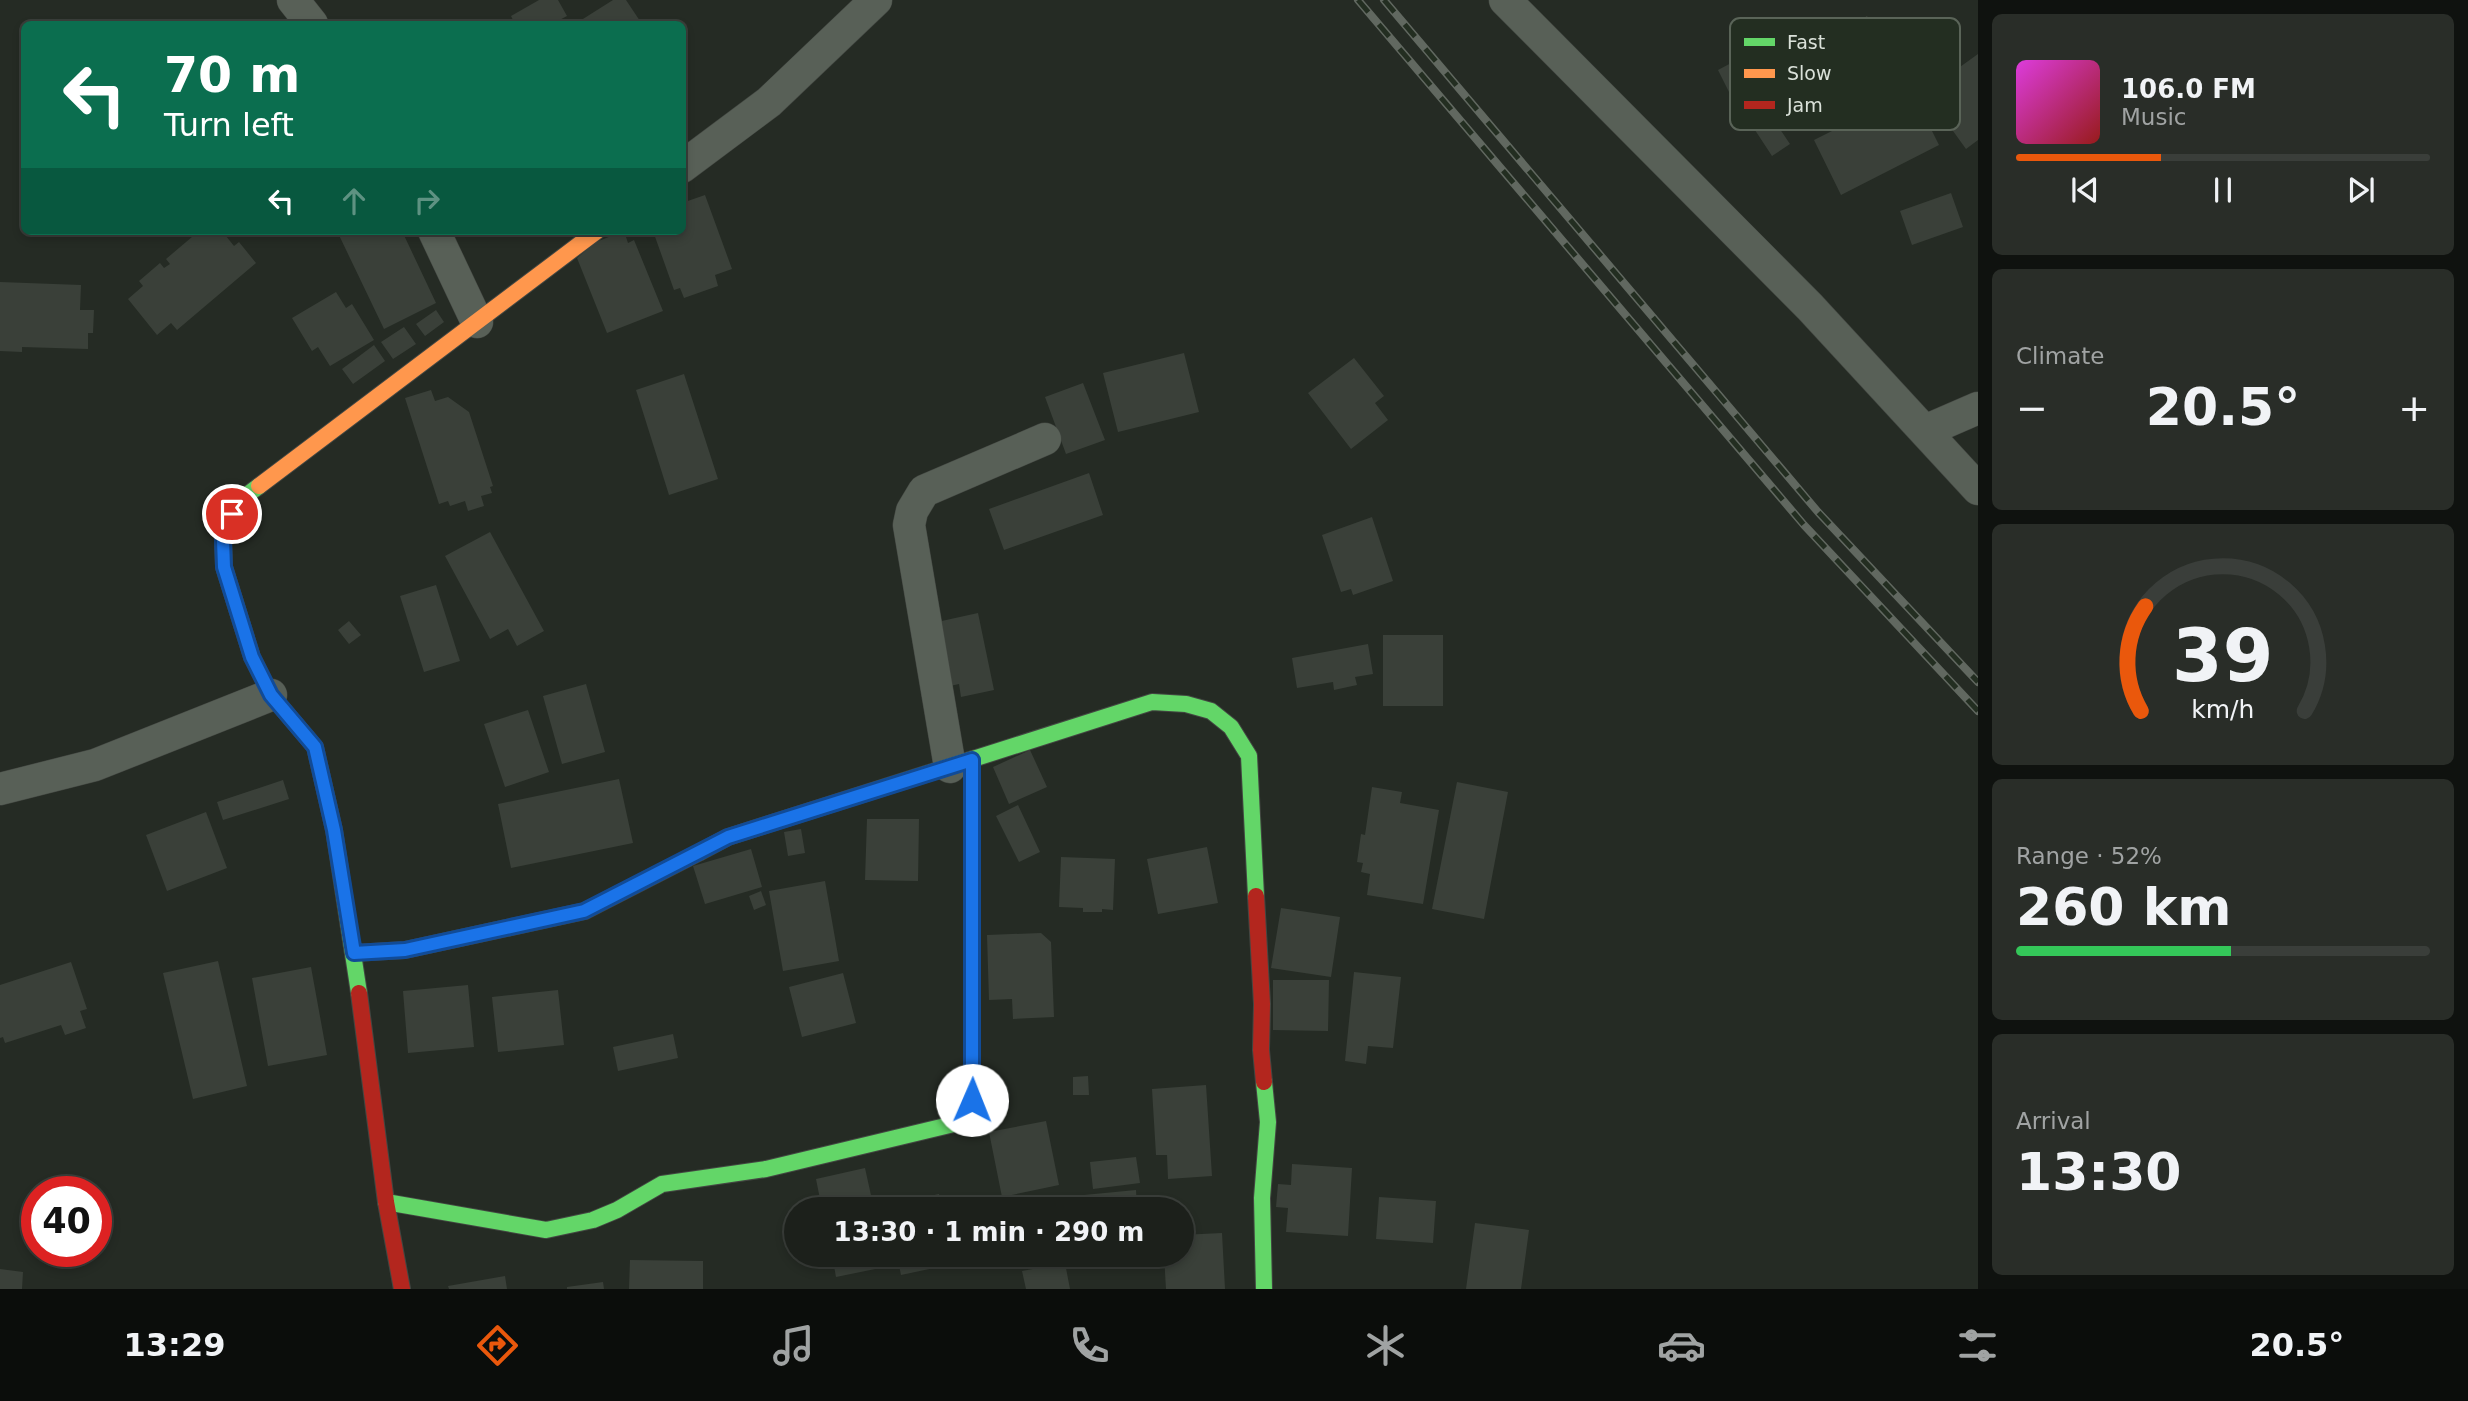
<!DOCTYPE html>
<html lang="en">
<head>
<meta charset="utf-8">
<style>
	:root { --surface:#1c201b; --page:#292d28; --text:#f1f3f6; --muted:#a0a3a3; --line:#3a3e3a; --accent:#ea580c }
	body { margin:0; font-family:"DejaVu Sans",sans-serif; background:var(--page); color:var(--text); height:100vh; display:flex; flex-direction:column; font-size:26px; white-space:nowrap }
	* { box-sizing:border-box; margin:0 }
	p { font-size:23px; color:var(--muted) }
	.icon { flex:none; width:38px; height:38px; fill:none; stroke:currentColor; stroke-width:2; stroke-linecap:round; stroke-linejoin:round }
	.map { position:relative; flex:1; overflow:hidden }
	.panel { display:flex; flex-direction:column; gap:14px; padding:14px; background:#0f120f; width:490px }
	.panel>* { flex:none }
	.hud { position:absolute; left:21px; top:21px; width:665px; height:214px; border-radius:10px; box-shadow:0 4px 10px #0003,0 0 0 2px var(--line); background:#0b6e4f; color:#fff; overflow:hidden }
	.speed { position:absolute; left:21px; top:1176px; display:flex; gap:14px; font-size:35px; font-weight:700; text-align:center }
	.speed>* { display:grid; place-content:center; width:91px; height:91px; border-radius:50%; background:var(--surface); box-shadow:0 4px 10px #0003,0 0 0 2px var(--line); line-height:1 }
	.speed .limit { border:10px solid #d22; background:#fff; color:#111 }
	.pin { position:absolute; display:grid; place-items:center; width:60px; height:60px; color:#fff; margin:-30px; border:4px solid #fff; border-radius:50%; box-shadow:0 2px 7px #0007 }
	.me { position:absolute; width:77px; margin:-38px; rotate:1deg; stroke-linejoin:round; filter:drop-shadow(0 0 5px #0008) }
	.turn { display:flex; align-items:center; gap:24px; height:147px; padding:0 28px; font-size:32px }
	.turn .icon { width:91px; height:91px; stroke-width:2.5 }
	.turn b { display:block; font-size:49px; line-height:60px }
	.lanes { display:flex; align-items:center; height:66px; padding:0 28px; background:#0003; justify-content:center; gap:35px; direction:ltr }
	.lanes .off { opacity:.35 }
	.big { font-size:52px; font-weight:800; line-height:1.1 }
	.panel .card { flex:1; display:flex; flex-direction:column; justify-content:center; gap:10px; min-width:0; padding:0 24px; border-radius:10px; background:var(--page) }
	.panel .dial { align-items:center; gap:0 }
	.dial svg { height:182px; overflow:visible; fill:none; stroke:var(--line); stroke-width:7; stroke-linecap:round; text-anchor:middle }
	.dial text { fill:var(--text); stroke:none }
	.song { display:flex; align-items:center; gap:21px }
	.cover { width:84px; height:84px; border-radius:10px; background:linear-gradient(135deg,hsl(300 70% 55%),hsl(0 70% 35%)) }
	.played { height:7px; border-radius:4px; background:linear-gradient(90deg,var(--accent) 35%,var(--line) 35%) }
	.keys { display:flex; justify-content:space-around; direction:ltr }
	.heat { display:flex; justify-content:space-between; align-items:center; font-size:38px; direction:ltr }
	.charge { height:10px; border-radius:5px; background:linear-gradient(90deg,#34c759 52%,var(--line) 0) }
	.trip { position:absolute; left:784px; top:1197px; width:410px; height:70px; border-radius:35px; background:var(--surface); box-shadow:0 4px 10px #0003,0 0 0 2px var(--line); font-weight:800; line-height:70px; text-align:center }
	.tab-bar { display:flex; height:112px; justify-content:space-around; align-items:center; background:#0b0d0b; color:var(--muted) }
	.tab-bar .icon { width:49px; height:49px }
	.tab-bar .current { color:var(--accent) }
	.tab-bar b { font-size:32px; color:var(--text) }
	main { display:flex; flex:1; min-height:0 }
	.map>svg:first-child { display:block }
</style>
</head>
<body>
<main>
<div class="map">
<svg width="1978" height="1289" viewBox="0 0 1978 1289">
	<rect width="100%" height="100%" fill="#252b24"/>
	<!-- building -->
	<path fill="#3a4039" d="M 539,0 L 558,0 L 567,16 L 552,24 L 515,24 L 511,16 Z
		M 613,0 L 626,0 L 642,24 L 575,24 Z
		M 1867,16 L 1904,79 L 1828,125 L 1796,71 L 1856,36 L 1850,26 Z
		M 1765,45 L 1777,69 L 1730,94 L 1718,70 Z
		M 1978,54 L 1978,140 L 1966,149 L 1925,92 Z
		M 1912,91 L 1939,145 L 1841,195 L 1814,140 Z
		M 1771,116 L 1790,144 L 1772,156 L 1753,127 Z
		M 1951,193 L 1963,227 L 1912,245 L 1900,211 Z
		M 705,195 L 732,269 L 715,275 L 718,286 L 684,298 L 680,288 L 674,290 L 653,231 L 682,231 L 682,203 Z
		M 199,231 L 222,231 L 234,246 L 239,242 L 256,263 L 177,330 L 171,323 L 157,335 L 128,299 L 143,286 L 139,281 L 160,263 L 164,268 L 170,264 L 166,259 Z
		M 337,231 L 402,231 L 436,303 L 384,329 Z
		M 624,231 L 628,243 L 634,240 L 663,311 L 607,333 L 577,258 L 596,242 Z
		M 0,282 L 81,285 L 80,310 L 94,310 L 93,333 L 88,333 L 88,349 L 22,347 L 22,352 L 0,351 Z
		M 336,292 L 346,308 L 352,304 L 374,340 L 330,366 L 318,347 L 312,351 L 292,318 Z
		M 436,310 L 444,322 L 425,336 L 416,324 Z
		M 404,327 L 416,344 L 393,359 L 381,342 Z
		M 374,345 L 385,361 L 353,384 L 342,369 Z
		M 1184,353 L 1199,412 L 1118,432 L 1103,373 Z
		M 1354,358 L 1384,396 L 1375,403 L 1388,420 L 1351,449 L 1308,393 Z
		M 684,374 L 718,479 L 669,495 L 636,390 Z
		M 1083,383 L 1105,440 L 1066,454 L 1045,397 Z
		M 431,390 L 435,401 L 448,397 L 469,412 L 493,486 L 490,487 L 492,493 L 481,496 L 484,506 L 468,511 L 465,501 L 450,506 L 448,501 L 439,504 L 405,398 Z
		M 1089,473 L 1103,515 L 1004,550 L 989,509 Z
		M 1372,517 L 1393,581 L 1353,595 L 1351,589 L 1341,592 L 1322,535 Z
		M 490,532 L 544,631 L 517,646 L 508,629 L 490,639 L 445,556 Z
		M 436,585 L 460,661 L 424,672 L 400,596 Z
		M 978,613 L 994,690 L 961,697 L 959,684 L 941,688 L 928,624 Z
		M 349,621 L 361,635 L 349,644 L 338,630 Z
		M 1383,635 L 1443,635 L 1443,706 L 1383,706 Z
		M 1368,644 L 1373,674 L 1355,677 L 1357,685 L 1334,690 L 1333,682 L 1297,688 L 1292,658 Z
		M 586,684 L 605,752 L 562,764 L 543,696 Z
		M 528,710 L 549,772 L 505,787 L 484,724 Z
		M 1030,750 L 1047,787 L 1009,804 L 993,767 Z
		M 619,779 L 633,843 L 511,868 L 498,804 Z
		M 283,780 L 289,799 L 223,820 L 217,802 Z
		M 1457,782 L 1508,792 L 1484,919 L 1432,909 Z
		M 1372,787 L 1402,792 L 1400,803 L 1439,810 L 1423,904 L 1367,895 L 1370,874 L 1361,872 L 1363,863 L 1357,862 L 1361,834 L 1365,835 Z
		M 1018,805 L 1040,852 L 1019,862 L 996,816 Z
		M 206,812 L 227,868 L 167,891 L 146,835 Z
		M 867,819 L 919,819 L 918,881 L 865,880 Z
		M 801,829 L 805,853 L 788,856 L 784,832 Z
		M 1207,847 L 1218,903 L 1158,914 L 1147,859 Z
		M 751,849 L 762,887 L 705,904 L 693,866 Z
		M 1061,857 L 1115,859 L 1113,910 L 1102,909 L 1102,912 L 1083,912 L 1083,908 L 1059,907 Z
		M 825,881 L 839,961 L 783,971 L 769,891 Z
		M 761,891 L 766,905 L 754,910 L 749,896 Z
		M 1281,908 L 1340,917 L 1331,977 L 1271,968 Z
		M 1041,933 L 1051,942 L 1054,1017 L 1013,1019 L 1012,999 L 989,1000 L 987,935 Z
		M 218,961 L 247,1086 L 193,1099 L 163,973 Z
		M 71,962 L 87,1009 L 80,1011 L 86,1028 L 65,1035 L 61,1025 L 5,1043 L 3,1037 L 0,1038 L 0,985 Z
		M 311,967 L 327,1055 L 268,1066 L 252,978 Z
		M 1354,972 L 1401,977 L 1393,1048 L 1368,1046 L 1366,1064 L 1345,1061 Z
		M 843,973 L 856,1023 L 802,1037 L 789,987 Z
		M 1273,980 L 1329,980 L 1328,1031 L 1273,1030 Z
		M 468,985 L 474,1047 L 408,1053 L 403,991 Z
		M 558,990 L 564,1045 L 498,1052 L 492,997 Z
		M 673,1034 L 678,1058 L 618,1071 L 613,1047 Z
		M 1088,1076 L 1089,1095 L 1073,1095 L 1073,1077 Z
		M 1206,1085 L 1212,1176 L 1168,1179 L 1167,1155 L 1156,1155 L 1152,1089 Z
		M 1046,1121 L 1059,1185 L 1002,1197 L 989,1132 Z
		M 1136,1157 L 1140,1183 L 1093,1189 L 1090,1162 Z
		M 1292,1164 L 1352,1168 L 1348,1236 L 1286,1232 L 1288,1208 L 1276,1207 L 1278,1184 L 1291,1185 Z
		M 865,1168 L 874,1209 L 822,1209 L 816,1179 Z
		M 1136,1190 L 1137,1209 L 1086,1209 L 1084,1195 Z
		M 939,1194 L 942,1209 L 887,1209 L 887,1205 Z
		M 1379,1197 L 1436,1201 L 1433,1243 L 1376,1239 Z
		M 1475,1223 L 1529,1230 L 1521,1289 L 1466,1289 Z
		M 1222,1233 L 1225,1289 L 1166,1289 L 1164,1255 L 1181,1255 L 1181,1235 Z
		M 832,1255 L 883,1255 L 885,1267 L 836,1277 Z
		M 897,1255 L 951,1255 L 953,1264 L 901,1275 Z
		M 630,1260 L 703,1261 L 703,1289 L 629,1289 Z
		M 1065,1263 L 1070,1289 L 1026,1289 L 1022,1271 Z
		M 0,1269 L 23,1272 L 22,1289 L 0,1289 Z
		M 505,1276 L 507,1289 L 449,1289 L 448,1286 Z
		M 603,1282 L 604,1289 L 567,1289 L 567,1287 Z"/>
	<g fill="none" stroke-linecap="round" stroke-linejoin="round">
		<!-- street casing -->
		<g stroke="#434742" stroke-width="33">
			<path id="street" d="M 293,0 L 312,24
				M 1505,0 L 1810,307 L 1978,489
				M 682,167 L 769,102 L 876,0
				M 434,231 L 477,322
				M 1925,431 L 1978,408
				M 950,767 L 909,525 L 912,511 L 924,491 L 1045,439
				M 0,789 L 95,765 L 271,695"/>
		</g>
		<!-- fast casing -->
		<g stroke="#434742" stroke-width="18">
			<path id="fast" d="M 259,486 L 243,498 L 232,514 L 223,540 L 224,567 L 252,657 L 271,695 L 315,747 L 334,830 L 359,993
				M 700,852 L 728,837 L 1152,702 L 1186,704 L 1211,711 L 1231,727 L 1249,756 L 1256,896
				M 386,1202 L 546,1230 L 593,1220 L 617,1210 L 662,1184 L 766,1169 L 958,1123 L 972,1100 L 972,1009
				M 1264,1289 L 1262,1198 L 1268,1122 L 1264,1082"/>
		</g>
		<!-- slow casing -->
		<g stroke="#434742" stroke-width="18">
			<path id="slow" d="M 259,486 L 597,231
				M 972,760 L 972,1009
				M 354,953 L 405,950 L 585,911 L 700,852"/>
		</g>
		<!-- jam casing -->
		<g stroke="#434742" stroke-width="18">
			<path id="jam" d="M 1256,896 L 1262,1004 L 1261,1050 L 1264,1082
				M 359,993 L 386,1202 L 402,1289"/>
		</g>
		<!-- street -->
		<use href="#street" stroke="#586057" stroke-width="32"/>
		<!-- fast -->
		<use href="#fast" stroke="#63d668" stroke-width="16"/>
		<!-- slow -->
		<use href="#slow" stroke="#ff974d" stroke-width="16"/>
		<!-- jam -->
		<use href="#jam" stroke="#b3261e" stroke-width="16"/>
		<!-- rail casing -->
		<g stroke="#616860" stroke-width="8">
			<path id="rail" d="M 1358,0 L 1804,525 L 1978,711
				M 1384,0 L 1818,512 L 1978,682"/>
		</g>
		<!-- rail -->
		<use href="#rail" stroke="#232e21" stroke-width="5" stroke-dasharray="16" stroke-linecap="butt"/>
	</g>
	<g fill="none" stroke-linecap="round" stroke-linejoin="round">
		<!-- route casing -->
		<g stroke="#114b97" stroke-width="18">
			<path id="route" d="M 232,514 L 223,540 L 224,567 L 252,657 L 271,695 L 315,747 L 334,830 L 354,953 L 405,950 L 584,911 L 728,837 L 972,760 L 972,1100"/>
		</g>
		<!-- route -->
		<use href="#route" stroke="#1a73e8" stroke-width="12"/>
	</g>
	<!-- legend -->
	<rect x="1730" y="18" width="230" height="112" rx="10" fill="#232e21" stroke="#5a6458" stroke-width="2"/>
	<rect x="1744" y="38" width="31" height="8" fill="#63d668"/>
	<rect x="1744" y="69" width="31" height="9" fill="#ff974d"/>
	<rect x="1744" y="101" width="31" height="8" fill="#b3261e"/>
	<g font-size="19" fill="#dae1d9">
		<text x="1787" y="49">Fast</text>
		<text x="1787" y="80">Slow</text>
		<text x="1787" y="112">Jam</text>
	</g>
</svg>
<div class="speed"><div class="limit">40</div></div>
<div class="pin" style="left:232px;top:514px;background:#d93025"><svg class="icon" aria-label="arrive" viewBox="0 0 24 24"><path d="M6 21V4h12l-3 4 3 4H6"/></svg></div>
<svg class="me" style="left:972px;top:1100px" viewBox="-20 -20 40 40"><circle r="19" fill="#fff"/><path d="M0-13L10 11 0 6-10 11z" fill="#1a73e8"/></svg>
<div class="trip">13:30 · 1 min · 290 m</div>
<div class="hud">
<div class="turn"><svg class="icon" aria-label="left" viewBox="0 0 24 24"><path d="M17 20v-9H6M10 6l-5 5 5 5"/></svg><div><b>70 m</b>Turn left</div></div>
<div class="lanes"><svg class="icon" aria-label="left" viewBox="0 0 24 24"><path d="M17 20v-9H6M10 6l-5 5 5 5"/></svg><svg class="icon off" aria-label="ahead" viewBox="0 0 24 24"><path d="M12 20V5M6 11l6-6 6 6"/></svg><svg class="icon off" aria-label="right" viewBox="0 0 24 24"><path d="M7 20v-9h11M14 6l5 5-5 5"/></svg></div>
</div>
</div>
<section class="panel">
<div class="card">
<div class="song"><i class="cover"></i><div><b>106.0 FM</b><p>Music</p></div></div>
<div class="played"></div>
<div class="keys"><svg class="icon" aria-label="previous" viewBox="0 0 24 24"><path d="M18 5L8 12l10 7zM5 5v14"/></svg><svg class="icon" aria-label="pause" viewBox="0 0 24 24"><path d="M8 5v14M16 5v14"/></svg><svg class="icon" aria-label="next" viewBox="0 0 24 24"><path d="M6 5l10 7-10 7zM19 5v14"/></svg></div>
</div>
<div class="card"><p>Climate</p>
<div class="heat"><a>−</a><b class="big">20.5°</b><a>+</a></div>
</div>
<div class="card dial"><svg viewBox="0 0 100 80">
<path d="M14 69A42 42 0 1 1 86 69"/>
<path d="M14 69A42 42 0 0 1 16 23" stroke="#ea580c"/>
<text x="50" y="56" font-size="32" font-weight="700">39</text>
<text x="50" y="72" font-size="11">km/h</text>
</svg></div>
<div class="card"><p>Range · 52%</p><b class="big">260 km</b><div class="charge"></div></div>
<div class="card"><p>Arrival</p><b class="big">13:30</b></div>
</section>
</main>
<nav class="tab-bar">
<b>13:29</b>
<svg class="icon current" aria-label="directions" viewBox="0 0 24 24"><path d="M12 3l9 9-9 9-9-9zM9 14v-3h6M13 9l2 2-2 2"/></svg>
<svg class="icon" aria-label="music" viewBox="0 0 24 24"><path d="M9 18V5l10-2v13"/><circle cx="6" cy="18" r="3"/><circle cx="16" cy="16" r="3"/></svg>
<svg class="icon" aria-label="phone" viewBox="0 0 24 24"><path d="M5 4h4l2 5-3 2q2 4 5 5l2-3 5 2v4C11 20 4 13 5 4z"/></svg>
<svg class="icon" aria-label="climate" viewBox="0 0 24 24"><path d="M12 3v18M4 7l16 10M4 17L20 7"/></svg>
<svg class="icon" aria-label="car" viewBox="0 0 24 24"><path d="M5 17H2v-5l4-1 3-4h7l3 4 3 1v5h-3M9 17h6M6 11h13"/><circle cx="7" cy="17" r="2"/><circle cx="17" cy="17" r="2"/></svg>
<svg class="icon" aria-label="filters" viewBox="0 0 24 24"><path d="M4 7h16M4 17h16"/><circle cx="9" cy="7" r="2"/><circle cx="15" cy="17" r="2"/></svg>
<b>20.5°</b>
</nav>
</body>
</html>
